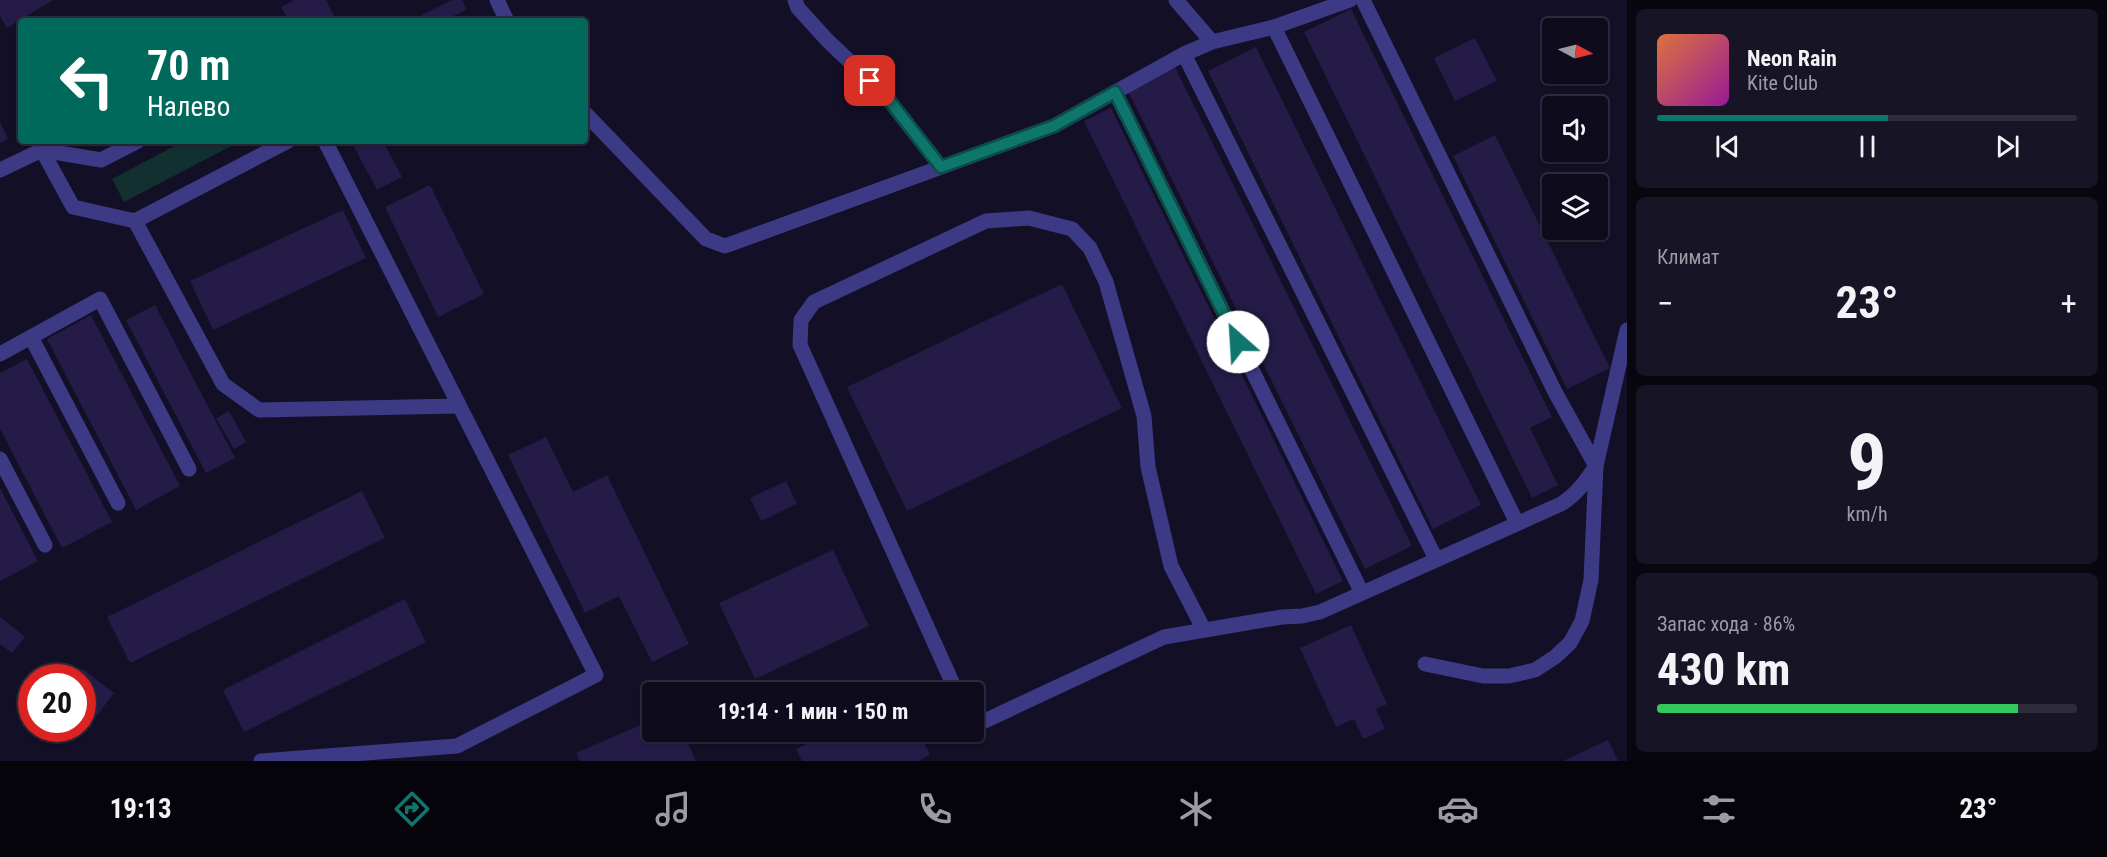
<!DOCTYPE html>
<html lang="ru">
<head>
<meta charset="utf-8">
<style>
	:root { --surface:#0e0b1c; --page:#171425; --text:#f1f3f6; --muted:#9b9ba3; --line:#2e2b3b; --accent:#0f766e }
	body { margin:0; font-family:"Roboto Condensed",sans-serif; background:var(--page); color:var(--text); height:100vh; display:flex; flex-direction:column; font-size:22px; white-space:nowrap }
	* { box-sizing:border-box; margin:0 }
	p { font-size:20px; color:var(--muted) }
	.icon { flex:none; width:33px; height:33px; fill:none; stroke:currentColor; stroke-width:2; stroke-linecap:round; stroke-linejoin:round }
	.map { position:relative; flex:1; overflow:hidden }
	.sheet { display:flex; flex-direction:column; gap:9px; padding:9px; background:#08060f; width:480px }
	.sheet>* { flex:none }
	.banner { position:absolute; left:18px; top:18px; width:570px; height:126px; border-radius:6px; box-shadow:0 2px 4px #0004,0 0 0 2px var(--line); background:#00695c; color:#fff; overflow:hidden }
	.needle { width:39px; rotate:97deg }
	.controls { position:absolute; left:1542px; top:18px; display:grid; gap:12px }
	.controls a { display:grid; place-items:center; width:66px; height:66px; border-radius:6px; background:var(--surface); box-shadow:0 2px 4px #0004,0 0 0 2px var(--line); font-size:30px }
	.speed { position:absolute; left:18px; top:664px; display:flex; gap:12px; font-size:30px; font-weight:700; text-align:center }
	.speed>* { display:grid; place-content:center; width:78px; height:78px; border-radius:50%; background:var(--surface); box-shadow:0 2px 4px #0004,0 0 0 2px var(--line); line-height:1 }
	.speed .limit { border:9px solid #d22; background:#fff; color:#111 }
	.pin { position:absolute; display:grid; place-items:center; width:51px; height:51px; color:#fff; margin:-26px; border-radius:12px; box-shadow:0 3px 9px #0006 }
	.me { position:absolute; width:66px; margin:-33px; rotate:334deg; stroke-linejoin:round; filter:drop-shadow(0 0 4px #0008) }
	.turn { display:flex; align-items:center; gap:21px; height:126px; padding:0 30px; font-size:27px }
	.turn .icon { width:78px; height:78px; stroke-width:2.5 }
	.turn b { display:block; font-size:42px; line-height:51px }
	.big { font-size:45px; font-weight:700; line-height:1.1 }
	.sheet .card { flex:1; display:flex; flex-direction:column; justify-content:center; gap:9px; min-width:0; padding:0 21px; border-radius:9px; background:var(--page) }
	.sheet .dial { align-items:center; gap:0 }
	.dial b { font-size:78px; line-height:1 }
	.song { display:flex; align-items:center; gap:18px }
	.cover { width:72px; height:72px; border-radius:9px; background:linear-gradient(135deg,hsl(20 70% 55%),hsl(300 70% 35%)) }
	.played { height:6px; border-radius:3px; background:linear-gradient(90deg,var(--accent) 55%,var(--line) 55%) }
	.keys { display:flex; justify-content:space-around; direction:ltr }
	.heat { display:flex; justify-content:space-between; align-items:center; font-size:33px; direction:ltr }
	.charge { height:9px; border-radius:4px; background:linear-gradient(90deg,#34c759 86%,var(--line) 0) }
	.trip { position:absolute; left:642px; top:682px; width:342px; height:60px; border-radius:6px; background:var(--surface); box-shadow:0 2px 4px #0004,0 0 0 2px var(--line); font-weight:700; line-height:60px; text-align:center }
	.menu { display:flex; height:96px; justify-content:space-around; align-items:center; background:#06040b; color:var(--muted) }
	.menu .icon { width:42px; height:42px }
	.menu .selected { color:var(--accent) }
	.menu b { font-size:27px; color:var(--text) }
	main { display:flex; flex:1; min-height:0 }
	.map>svg:first-child { display:block }
</style>
</head>
<body>
<main>
<div class="map">
<svg width="1627" height="761" viewBox="0 0 1627 761">
	<rect width="100%" height="100%" fill="#130f26"/>
	<!-- green -->
	<path fill="#12302f" d="M 184,141 L 237,141 L 235,144 L 124,202 L 112,179 Z"/>
	<!-- building -->
	<path fill="#241b47" d="M 0,0 L 53,0 L 7,28 L 0,16 Z
		M 294,0 L 326,0 L 337,21 L 289,21 L 281,7 Z
		M 452,0 L 462,0 L 467,9 L 444,21 L 424,21 L 421,15 Z
		M 1351,9 L 1552,417 L 1530,428 L 1558,485 L 1532,498 L 1304,32 Z
		M 1475,38 L 1497,81 L 1455,101 L 1434,58 Z
		M 1256,47 L 1481,505 L 1433,529 L 1208,71 Z
		M 1175,67 L 1412,546 L 1365,569 L 1128,91 Z
		M 1111,108 L 1343,581 L 1316,594 L 1084,121 Z
		M 0,122 L 8,139 L 0,143 Z
		M 1495,135 L 1610,368 L 1567,389 L 1453,156 Z
		M 351,141 L 383,141 L 402,177 L 377,190 Z
		M 430,185 L 484,294 L 438,317 L 385,207 Z
		M 343,210 L 366,258 L 213,330 L 190,281 Z
		M 1062,284 L 1122,408 L 907,511 L 847,387 Z
		M 155,305 L 235,458 L 206,473 L 126,320 Z
		M 91,315 L 180,486 L 136,510 L 47,339 Z
		M 27,359 L 112,522 L 62,548 L 0,429 L 0,373 Z
		M 229,411 L 246,442 L 234,449 L 216,418 Z
		M 546,437 L 573,492 L 607,475 L 689,644 L 652,662 L 619,596 L 585,613 L 508,455 Z
		M 786,481 L 797,504 L 761,521 L 750,498 Z
		M 0,488 L 38,561 L 0,581 Z
		M 362,491 L 385,538 L 130,663 L 107,617 Z
		M 833,550 L 869,626 L 755,679 L 719,603 Z
		M 405,599 L 426,642 L 244,732 L 223,690 Z
		M 0,617 L 25,637 L 12,653 L 0,644 Z
		M 1351,625 L 1387,704 L 1376,709 L 1385,729 L 1363,739 L 1354,719 L 1336,727 L 1300,648 Z
		M 83,669 L 114,693 L 90,725 L 82,719 L 82,678 L 76,678 Z
		M 652,720 L 652,732 L 683,732 L 696,761 L 580,761 L 576,753 Z
		M 832,732 L 919,732 L 930,755 L 918,761 L 802,761 L 796,749 Z
		M 1608,740 L 1618,761 L 1563,761 Z"/>
	<g fill="none" stroke-linecap="round" stroke-linejoin="round">
		<!-- minor -->
		<path stroke="#3d3a85" stroke-width="15" d="M 497,0 L 507,21
			M 795,0 L 798,8 L 827,40 L 885,95 L 941,167
			M 1176,0 L 1212,42
			M 1363,0 L 1555,392 L 1596,466
			M 1274,27 L 1517,523
			M 1184,54 L 1436,559
			M 1115,92 L 1362,593
			M 585,113 L 706,239 L 725,246 L 1054,126 L 1184,54 L 1212,42 L 1274,27 L 1350,0
			M 42,150 L 73,207 L 135,221 L 288,141
			M 0,170 L 42,150 L 101,160 L 138,141
			M 135,221 L 223,384 L 259,410 L 459,406
			M 31,337 L 118,503
			M 0,354 L 100,299 L 189,469
			M 0,459 L 45,545
			M 1425,664 L 1483,676 L 1509,676 L 1535,670 L 1555,657 L 1570,643 L 1582,621 L 1591,580 L 1596,466 L 1627,330
			M 957,693 L 800,345 L 801,320 L 814,302 L 986,221 L 1029,218 L 1072,229 L 1090,248 L 1106,282 L 1144,416 L 1148,467 L 1171,566 L 1204,630
			M 974,726 L 1164,637 L 1282,617 L 1302,616 L 1320,612 L 1561,504 C 1577,494 1585,482 1596,466
			M 261,761 L 457,746 L 596,675 L 325,141"/>
	</g>
	<g fill="none" stroke-linecap="round" stroke-linejoin="round">
		<!-- route casing -->
		<g stroke="#0a4d48" stroke-width="15">
			<path id="route" d="M 870,81 L 885,95 L 941,167 L 1054,126 L 1115,92 L 1238,342"/>
		</g>
		<!-- route -->
		<use href="#route" stroke="#0f766e" stroke-width="10"/>
	</g>
</svg>
<div class="controls">
<a><svg class="needle" viewBox="-14 -14 28 28"><path d="M0-13l5 13h-10z" fill="#e53935"/><path d="M0 13l5-13h-10z" fill="#9b9ba3"/></svg></a>
<a><svg class="icon" aria-label="sound" viewBox="0 0 24 24"><path d="M4 9h4l5-4v14l-5-4H4zM17 9q2 3 0 6"/></svg></a>
<a><svg class="icon" aria-label="layers" viewBox="0 0 24 24"><path d="M12 4l9 5-9 5-9-5zM3 14l9 5 9-5"/></svg></a>
</div>
<div class="speed"><div class="limit">20</div></div>
<div class="pin" style="left:870px;top:81px;background:#d93025"><svg class="icon" aria-label="arrive" viewBox="0 0 24 24"><path d="M6 21V4h12l-3 4 3 4H6"/></svg></div>
<svg class="me" style="left:1238px;top:342px" viewBox="-20 -20 40 40"><circle r="19" fill="#fff"/><path d="M0-13L10 11 0 6-10 11z" fill="#0f766e"/></svg>
<div class="trip">19:14 · 1 мин · 150 m</div>
<div class="banner">
<div class="turn"><svg class="icon" aria-label="left" viewBox="0 0 24 24"><path d="M17 20v-9H6M10 6l-5 5 5 5"/></svg><div><b>70 m</b>Налево</div></div>
</div>
</div>
<section class="sheet">
<div class="card">
<div class="song"><i class="cover"></i><div><b>Neon Rain</b><p>Kite Club</p></div></div>
<div class="played"></div>
<div class="keys"><svg class="icon" aria-label="previous" viewBox="0 0 24 24"><path d="M18 5L8 12l10 7zM5 5v14"/></svg><svg class="icon" aria-label="pause" viewBox="0 0 24 24"><path d="M8 5v14M16 5v14"/></svg><svg class="icon" aria-label="next" viewBox="0 0 24 24"><path d="M6 5l10 7-10 7zM19 5v14"/></svg></div>
</div>
<div class="card"><p>Климат</p>
<div class="heat"><a>−</a><b class="big">23°</b><a>+</a></div>
</div>
<div class="card dial"><b>9</b><p>km/h</p></div>
<div class="card"><p>Запас хода · 86%</p><b class="big">430 km</b><div class="charge"></div></div>
</section>
</main>
<nav class="menu">
<b>19:13</b>
<svg class="icon selected" aria-label="directions" viewBox="0 0 24 24"><path d="M12 3l9 9-9 9-9-9zM9 14v-3h6M13 9l2 2-2 2"/></svg>
<svg class="icon" aria-label="music" viewBox="0 0 24 24"><path d="M9 18V5l10-2v13"/><circle cx="6" cy="18" r="3"/><circle cx="16" cy="16" r="3"/></svg>
<svg class="icon" aria-label="phone" viewBox="0 0 24 24"><path d="M5 4h4l2 5-3 2q2 4 5 5l2-3 5 2v4C11 20 4 13 5 4z"/></svg>
<svg class="icon" aria-label="climate" viewBox="0 0 24 24"><path d="M12 3v18M4 7l16 10M4 17L20 7"/></svg>
<svg class="icon" aria-label="car" viewBox="0 0 24 24"><path d="M5 17H2v-5l4-1 3-4h7l3 4 3 1v5h-3M9 17h6M6 11h13"/><circle cx="7" cy="17" r="2"/><circle cx="17" cy="17" r="2"/></svg>
<svg class="icon" aria-label="filters" viewBox="0 0 24 24"><path d="M4 7h16M4 17h16"/><circle cx="9" cy="7" r="2"/><circle cx="15" cy="17" r="2"/></svg>
<b>23°</b>
</nav>
</body>
</html>
